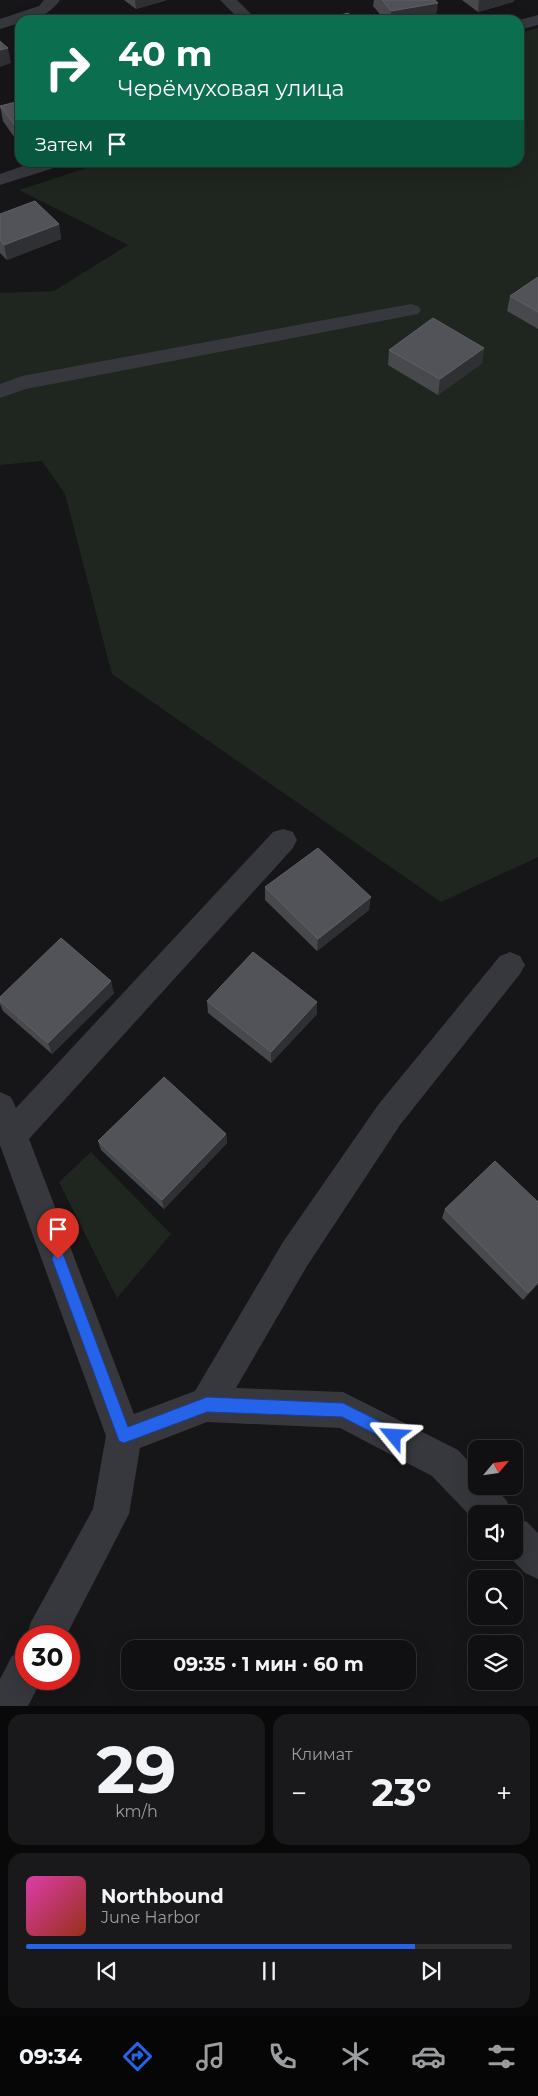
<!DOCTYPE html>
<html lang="ru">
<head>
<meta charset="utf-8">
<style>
	:root { --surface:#101012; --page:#19191b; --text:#f1f3f6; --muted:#9c9d9f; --line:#303032; --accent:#2563eb }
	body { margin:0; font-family:Montserrat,sans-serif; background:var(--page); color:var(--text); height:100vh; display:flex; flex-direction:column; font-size:19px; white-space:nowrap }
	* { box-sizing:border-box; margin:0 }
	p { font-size:16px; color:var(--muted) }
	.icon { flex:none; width:28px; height:28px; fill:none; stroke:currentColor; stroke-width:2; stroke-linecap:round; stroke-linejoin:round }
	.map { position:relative; height:1706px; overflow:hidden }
	.sheet { display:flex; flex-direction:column; gap:8px; padding:8px; background:#09090a; flex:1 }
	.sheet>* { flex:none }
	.hud { position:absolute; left:15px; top:15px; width:509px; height:152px; border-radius:15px; box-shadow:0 5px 20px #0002,0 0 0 1px var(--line); background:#0b6e4f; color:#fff; overflow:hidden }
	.needle { width:32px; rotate:61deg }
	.controls { position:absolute; left:468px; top:1440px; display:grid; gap:10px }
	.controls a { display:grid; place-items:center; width:55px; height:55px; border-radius:10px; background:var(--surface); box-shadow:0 5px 20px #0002,0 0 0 1px var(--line); font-size:25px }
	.speed { position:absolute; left:15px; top:1625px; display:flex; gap:10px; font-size:25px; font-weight:700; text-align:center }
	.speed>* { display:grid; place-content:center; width:65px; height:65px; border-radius:50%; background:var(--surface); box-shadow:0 5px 20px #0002,0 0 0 1px var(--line); line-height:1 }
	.speed .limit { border:8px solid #d22; background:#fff; color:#111 }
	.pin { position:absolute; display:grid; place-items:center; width:42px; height:42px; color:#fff; margin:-51px -21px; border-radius:50% 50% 50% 0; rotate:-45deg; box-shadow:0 0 5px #0007 }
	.pin .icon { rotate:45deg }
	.me { position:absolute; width:55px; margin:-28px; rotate:297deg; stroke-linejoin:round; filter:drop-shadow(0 0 4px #0008) }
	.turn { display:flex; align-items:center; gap:18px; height:105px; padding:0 20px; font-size:22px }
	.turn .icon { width:65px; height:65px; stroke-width:2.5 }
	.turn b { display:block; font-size:35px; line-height:42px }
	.then { display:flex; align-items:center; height:48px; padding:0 20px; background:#0003; gap:10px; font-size:19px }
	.big { font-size:38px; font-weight:700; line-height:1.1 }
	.sheet .widget { flex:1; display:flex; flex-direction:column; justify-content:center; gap:8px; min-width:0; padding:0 18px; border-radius:15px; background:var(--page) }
	.sheet .dial { align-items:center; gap:0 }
	.dial b { font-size:65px; line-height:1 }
	.song { display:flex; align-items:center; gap:15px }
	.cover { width:60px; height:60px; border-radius:8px; background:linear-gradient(135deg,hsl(320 70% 55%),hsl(10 70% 35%)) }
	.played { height:5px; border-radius:2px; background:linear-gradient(90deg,var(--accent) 80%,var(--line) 80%) }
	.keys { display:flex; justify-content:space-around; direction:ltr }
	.heat { display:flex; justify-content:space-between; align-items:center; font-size:28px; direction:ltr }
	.sheet .tiles { flex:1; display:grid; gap:8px; grid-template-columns:1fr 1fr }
	.widget:last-child { grid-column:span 2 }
	.trip { position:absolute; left:121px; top:1640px; width:295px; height:50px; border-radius:15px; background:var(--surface); box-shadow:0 5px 20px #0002,0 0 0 1px var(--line); font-weight:700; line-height:50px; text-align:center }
	.menu { display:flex; height:80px; justify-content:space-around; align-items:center; background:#060607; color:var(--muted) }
	.menu .icon { width:35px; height:35px }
	.menu .active { color:var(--accent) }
	.menu b { font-size:22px; color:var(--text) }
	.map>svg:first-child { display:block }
</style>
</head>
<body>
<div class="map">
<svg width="538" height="1706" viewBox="0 0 538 1706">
	<rect width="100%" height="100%" fill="#161618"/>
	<!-- green -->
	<path fill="#1e261f" d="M 538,28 L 538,857 L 441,902 L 112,674 L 65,494 L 42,461 L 0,465 L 0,293 L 54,291 L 128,245 L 19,190 L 102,163 L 519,162 L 519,33 Z
		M 91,1152 L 171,1234 L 117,1298 L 59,1182 Z"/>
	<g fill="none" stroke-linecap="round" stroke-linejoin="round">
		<!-- minor -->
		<path fill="#37383d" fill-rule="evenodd" d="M 44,0 L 60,0 C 50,14 37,20 20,20 L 20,23 L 0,29 L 0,19 L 39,6 Z
			M 220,0 L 237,0 L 257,20 L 240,20 Z
			M 538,15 L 538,25 L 519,30 L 519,20 Z
			M 35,162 L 63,162 L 60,166 L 0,185 L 0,174 Z
			M 411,304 L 418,306 L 421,310 L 418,314 L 26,389 L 0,398 L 0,384 L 22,376 Z
			M 283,829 L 293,832 L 297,840 L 293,848 L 29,1139 L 134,1414 L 195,1391 L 283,1242 L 378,1105 L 500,956 L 510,952 L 520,956 L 525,965 L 520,974 L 400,1125 L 307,1266 L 236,1388 L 343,1392 L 355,1398 L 458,1450 L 476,1469 L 476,1486 L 493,1486 L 507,1501 L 512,1514 L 476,1514 L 476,1522 L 432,1476 L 340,1428 L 207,1422 L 140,1448 L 129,1514 L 66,1636 L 26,1637 L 31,1622 L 93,1509 L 106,1436 L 0,1145 L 0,1092 L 11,1097 L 16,1108 L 273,832 Z
			M 514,1516 L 527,1522 L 538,1533 L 538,1579 L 525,1573 L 504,1551 L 514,1551 Z
			M 26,1651 L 26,1679 L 42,1679 L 28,1706 L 0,1706 L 0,1679 L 12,1656 Z"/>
	</g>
	<!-- wall -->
	<path fill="#47494d" d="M 124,0 L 167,0 L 136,9 Z
		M 374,0 L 435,0 L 436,18 L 426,20 L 385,20 L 373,6 Z
		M 462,0 L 514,0 L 513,2 L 478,12 Z
		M 20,101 L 20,144 L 19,144 L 3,121 L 0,106 Z
		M 0,214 L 59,224 L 61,239 L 7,260 L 0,253 Z
		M 538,277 L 538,329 L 507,311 L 510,296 Z
		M 484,348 L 482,363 L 438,395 L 388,365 L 389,350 Z
		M 265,887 L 369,910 L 317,951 L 265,900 Z
		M 114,993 L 52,1054 L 3,1011 L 0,1004 L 0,997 Z
		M 207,1001 L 317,1014 L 271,1063 L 208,1013 Z
		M 226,1134 L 227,1143 L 164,1209 L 101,1150 L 98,1141 Z
		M 445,1209 L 538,1284 L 523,1300 L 442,1218 Z"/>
	<!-- shaded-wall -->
	<path fill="#2f3033" d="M 135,0 L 167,0 L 136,9 Z
		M 479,0 L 514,0 L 513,2 L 478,12 Z
		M 438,3 L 436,18 L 426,20 L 390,20 L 391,11 Z
		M 8,48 L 11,63 L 0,67 L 0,50 Z
		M 17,128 L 20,128 L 20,144 L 19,144 Z
		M 59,224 L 61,239 L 7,260 L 4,245 Z
		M 484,348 L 482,363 L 438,395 L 440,379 Z
		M 371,897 L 369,910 L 317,951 L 318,939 Z
		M 111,981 L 114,993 L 52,1054 L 48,1043 Z
		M 317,1002 L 317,1014 L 271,1063 L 271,1052 Z
		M 226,1134 L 227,1143 L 164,1209 L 162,1200 Z
		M 538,1282 L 538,1284 L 523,1300 L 528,1293 Z"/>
	<!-- building -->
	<path fill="#525359" stroke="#5f6168" d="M 382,0 L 435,0 L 438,3 L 391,11 Z
		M 348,13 L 357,20 L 322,20 Z
		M 0,41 L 8,48 L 0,50 Z
		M 20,101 L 20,128 L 17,128 L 0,106 Z
		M 35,201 L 59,224 L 4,245 L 0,240 L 0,214 Z
		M 538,277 L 538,312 L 510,296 Z
		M 433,318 L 484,348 L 440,379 L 389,350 Z
		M 318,848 L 371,897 L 318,939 L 265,887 Z
		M 61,938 L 111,981 L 48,1043 L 0,1001 L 0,997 Z
		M 253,952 L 317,1002 L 271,1052 L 207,1001 Z
		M 164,1077 L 226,1134 L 162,1200 L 98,1141 Z
		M 495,1161 L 538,1202 L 538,1282 L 528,1293 L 445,1209 Z"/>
	<!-- route -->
	<path fill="#2563eb" stroke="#184099" d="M 58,1252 L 63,1254 L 65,1259 L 128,1427 L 207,1397 L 343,1403 L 399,1431 L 402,1436 L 399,1441 L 394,1444 L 389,1441 L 342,1417 L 207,1412 L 124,1443 L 119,1441 L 52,1259 L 54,1254 Z"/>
</svg>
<div class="controls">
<a><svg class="needle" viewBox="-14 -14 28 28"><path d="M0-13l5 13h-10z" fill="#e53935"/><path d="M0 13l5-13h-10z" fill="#9c9d9f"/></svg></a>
<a><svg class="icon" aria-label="sound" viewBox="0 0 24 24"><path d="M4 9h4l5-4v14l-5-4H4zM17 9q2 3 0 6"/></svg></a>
<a><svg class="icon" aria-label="search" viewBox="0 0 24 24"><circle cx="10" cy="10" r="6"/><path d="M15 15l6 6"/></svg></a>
<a><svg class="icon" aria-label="layers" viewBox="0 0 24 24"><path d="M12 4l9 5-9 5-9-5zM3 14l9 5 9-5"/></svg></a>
</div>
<div class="speed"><div class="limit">30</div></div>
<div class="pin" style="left:58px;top:1259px;background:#d93025"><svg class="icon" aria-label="arrive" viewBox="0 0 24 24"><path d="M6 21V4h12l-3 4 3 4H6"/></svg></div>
<svg class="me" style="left:394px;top:1436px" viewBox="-20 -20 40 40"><path d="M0-17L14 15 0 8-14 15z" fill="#2563eb" stroke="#fff" stroke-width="4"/></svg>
<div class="trip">09:35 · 1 мин · 60 m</div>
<div class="hud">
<div class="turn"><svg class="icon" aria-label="right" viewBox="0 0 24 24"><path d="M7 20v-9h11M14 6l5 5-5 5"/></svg><div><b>40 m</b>Черёмуховая улица</div></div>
<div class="then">Затем<svg class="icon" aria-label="arrive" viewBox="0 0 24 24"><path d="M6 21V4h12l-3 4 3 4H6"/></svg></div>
</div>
</div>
<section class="sheet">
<div class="tiles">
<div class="widget dial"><b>29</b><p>km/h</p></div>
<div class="widget"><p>Климат</p>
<div class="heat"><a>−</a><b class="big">23°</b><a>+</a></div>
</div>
<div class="widget">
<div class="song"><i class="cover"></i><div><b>Northbound</b><p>June Harbor</p></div></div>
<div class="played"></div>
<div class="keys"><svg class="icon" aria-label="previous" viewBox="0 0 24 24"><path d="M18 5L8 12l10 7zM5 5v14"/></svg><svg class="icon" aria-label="pause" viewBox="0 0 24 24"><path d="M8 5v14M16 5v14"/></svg><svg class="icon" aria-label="next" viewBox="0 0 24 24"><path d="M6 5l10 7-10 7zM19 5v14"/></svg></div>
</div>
</div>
</section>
<nav class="menu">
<b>09:34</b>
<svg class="icon active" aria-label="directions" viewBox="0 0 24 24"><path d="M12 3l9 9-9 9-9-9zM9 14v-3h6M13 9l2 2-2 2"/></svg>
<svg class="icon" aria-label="music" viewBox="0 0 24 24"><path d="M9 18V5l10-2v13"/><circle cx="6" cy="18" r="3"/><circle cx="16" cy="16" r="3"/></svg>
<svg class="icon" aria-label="phone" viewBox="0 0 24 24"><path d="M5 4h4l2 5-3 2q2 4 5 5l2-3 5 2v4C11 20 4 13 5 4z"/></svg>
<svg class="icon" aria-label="climate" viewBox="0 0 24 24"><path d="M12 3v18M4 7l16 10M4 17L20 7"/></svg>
<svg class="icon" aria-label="car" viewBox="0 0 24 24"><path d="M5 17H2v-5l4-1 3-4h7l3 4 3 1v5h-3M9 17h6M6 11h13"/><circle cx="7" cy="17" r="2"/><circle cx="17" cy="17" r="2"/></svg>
<svg class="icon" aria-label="filters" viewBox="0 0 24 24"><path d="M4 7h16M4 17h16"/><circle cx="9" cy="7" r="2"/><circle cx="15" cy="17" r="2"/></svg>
</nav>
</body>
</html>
